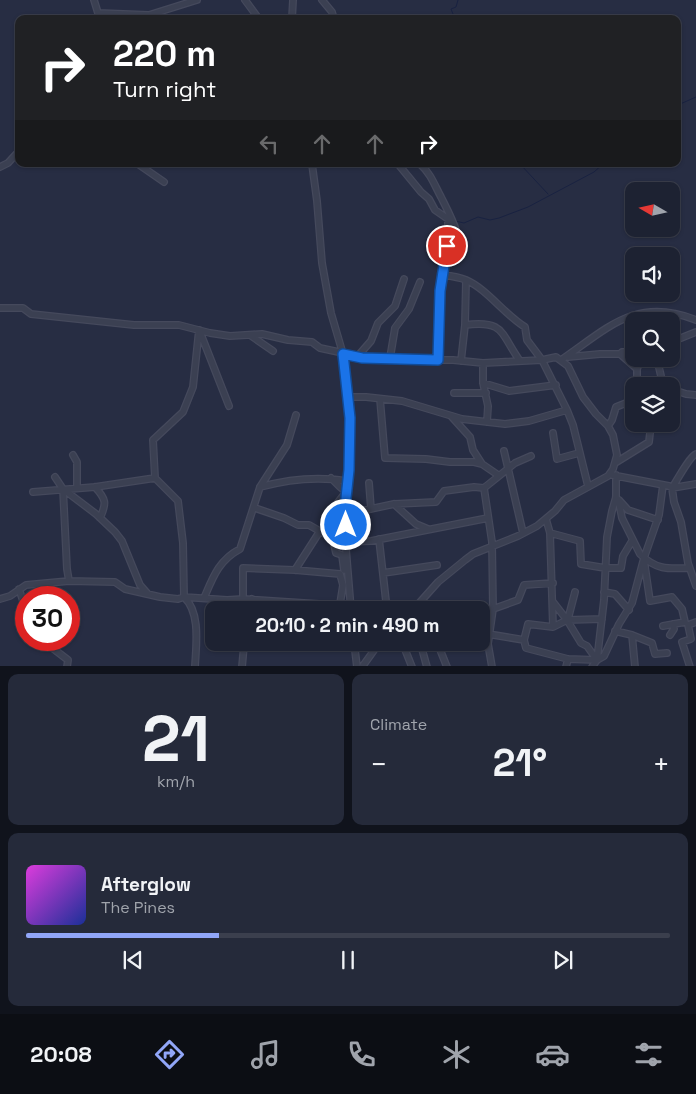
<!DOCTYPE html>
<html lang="en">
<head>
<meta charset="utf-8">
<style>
	:root { --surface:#1d2232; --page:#252a3a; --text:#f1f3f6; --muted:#a0a4ac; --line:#3b3f4d; --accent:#91a6f8 }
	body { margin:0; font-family:"Space Grotesk",sans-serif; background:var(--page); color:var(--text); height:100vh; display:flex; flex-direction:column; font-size:19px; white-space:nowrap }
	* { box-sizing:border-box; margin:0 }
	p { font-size:16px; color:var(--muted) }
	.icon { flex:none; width:28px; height:28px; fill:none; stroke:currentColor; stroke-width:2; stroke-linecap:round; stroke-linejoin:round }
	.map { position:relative; height:666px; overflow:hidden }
	.side { display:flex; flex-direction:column; gap:8px; padding:8px; background:#10131c; flex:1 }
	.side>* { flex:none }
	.hud { position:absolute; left:15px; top:15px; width:666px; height:152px; border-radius:10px; box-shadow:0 1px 4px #0004,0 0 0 1px var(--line); background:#202124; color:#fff; overflow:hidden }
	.needle { width:32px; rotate:279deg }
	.tools { position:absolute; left:625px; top:182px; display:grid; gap:10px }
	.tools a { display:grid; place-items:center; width:55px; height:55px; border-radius:10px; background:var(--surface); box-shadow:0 1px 4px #0004,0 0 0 1px var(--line); font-size:25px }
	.speed { position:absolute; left:15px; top:586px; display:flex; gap:10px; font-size:25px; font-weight:700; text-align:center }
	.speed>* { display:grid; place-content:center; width:65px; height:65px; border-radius:50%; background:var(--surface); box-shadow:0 1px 4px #0004,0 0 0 1px var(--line); line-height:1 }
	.speed .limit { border:8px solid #d22; background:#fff; color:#111 }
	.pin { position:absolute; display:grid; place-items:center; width:42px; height:42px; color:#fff; margin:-21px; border:2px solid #fff; border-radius:50%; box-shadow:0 1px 5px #0007 }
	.me { position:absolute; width:55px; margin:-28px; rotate:0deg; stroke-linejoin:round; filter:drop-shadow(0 0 4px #0008) }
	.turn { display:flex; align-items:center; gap:18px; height:105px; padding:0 15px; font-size:22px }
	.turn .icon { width:65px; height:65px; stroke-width:2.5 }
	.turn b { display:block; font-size:35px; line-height:42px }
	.lanes { display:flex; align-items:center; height:48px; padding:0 15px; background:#0003; justify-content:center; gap:25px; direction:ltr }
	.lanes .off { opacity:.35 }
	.big { font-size:38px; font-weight:600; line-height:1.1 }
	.side .tile { flex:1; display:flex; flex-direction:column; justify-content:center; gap:8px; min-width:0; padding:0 18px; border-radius:10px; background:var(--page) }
	.side .dial { align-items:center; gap:0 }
	.dial b { font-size:65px; line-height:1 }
	.song { display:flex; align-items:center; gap:15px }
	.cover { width:60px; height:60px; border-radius:8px; background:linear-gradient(135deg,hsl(300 70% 55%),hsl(230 70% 35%)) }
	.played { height:5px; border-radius:2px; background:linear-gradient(90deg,var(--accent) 30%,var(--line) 30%) }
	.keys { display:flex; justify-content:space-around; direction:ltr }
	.heat { display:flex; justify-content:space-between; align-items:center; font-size:28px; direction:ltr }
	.side .tiles { flex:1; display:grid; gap:8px; grid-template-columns:1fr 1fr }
	.tile:last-child { grid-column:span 2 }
	.trip { position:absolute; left:205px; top:601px; width:285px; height:50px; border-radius:10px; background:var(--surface); box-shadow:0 1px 4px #0004,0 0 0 1px var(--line); font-weight:600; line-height:50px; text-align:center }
	.tab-bar { display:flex; height:80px; justify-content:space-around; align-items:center; background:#0c0e14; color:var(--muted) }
	.tab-bar .icon { width:35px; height:35px }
	.tab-bar .selected { color:var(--accent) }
	.tab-bar b { font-size:22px; color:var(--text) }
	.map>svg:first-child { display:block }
</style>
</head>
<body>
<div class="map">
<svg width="696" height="667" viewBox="0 0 696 667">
	<rect width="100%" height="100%" fill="#272d43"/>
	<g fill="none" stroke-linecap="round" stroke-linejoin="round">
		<!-- stream -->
		<path stroke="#192241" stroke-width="1" d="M 455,19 L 451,9 L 456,7 L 458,0
			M 678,105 L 696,97
			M 520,164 L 548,194
			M 455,221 L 464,223 L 478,217 L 490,220 L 499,218 L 528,207 L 594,172 L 603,164"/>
		<!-- minor casing -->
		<g stroke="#45495c" stroke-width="8">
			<path id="minor" d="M 94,0 L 98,13 L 149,15
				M 245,0 L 259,19
				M 322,0 L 332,12 L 334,19
				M 147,17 L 149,15 L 197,0
				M 292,19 L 293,0
				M 138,164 L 164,182
				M 312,164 L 317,201 L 322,263 L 331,313 L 343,354 L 349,402 L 350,418 L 349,470 L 346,498 L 346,549 L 351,610
				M 398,164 L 421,192 L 429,199 L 435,210 L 448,219 L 448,233 L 457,233 C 453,220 447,209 441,197 C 434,184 431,174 420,164
				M 0,167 L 8,163 L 19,151
				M 448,233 L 443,275 C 451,276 459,277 466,280 C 487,289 504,314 525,327 L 527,340 L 542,360 L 567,410 L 573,425 L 588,486
				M 0,308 L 23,308 L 31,314 L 134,325 L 179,325 L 210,333 L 230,336 L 262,334 L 288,340 L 312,342 L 320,348 L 362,357 L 416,360 L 453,360 L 483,363 L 542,360 L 556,357 L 568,366 L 583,397 L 596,414 L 608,426 L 613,435 L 617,455 L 613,469 L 608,476 L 564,500 L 555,511 L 537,526 L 518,536 L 473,554 L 465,560 L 438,582 L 413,610
				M 465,325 L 466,280
				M 199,330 L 193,387 L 183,412 L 153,440 L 155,478 L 178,501 L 183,543 L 184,597 L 227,600
				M 200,332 L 229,406
				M 250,335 L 273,351
				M 671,342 L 696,332
				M 620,354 L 637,369
				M 357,357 L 371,341 L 378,323 L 395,306 L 404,279
				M 568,357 L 600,354 L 620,354 L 622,352 L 634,352
				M 390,358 L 395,328 L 409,309 L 420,282
				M 657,359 L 661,376 L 660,386
				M 438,360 L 441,291 L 443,275
				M 561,360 C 608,328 636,296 696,320
				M 461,361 L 465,325 C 505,320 500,333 520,361
				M 483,363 L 483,383 L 488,406 L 487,422
				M 483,383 L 509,391 L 556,385
				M 637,386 L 637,369 L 641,359
				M 671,389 L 686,394 L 696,395
				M 454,393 L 486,393
				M 349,397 L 366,397 L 402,401 L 462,419 L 505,424 L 529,421 L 567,410
				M 380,399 L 385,458 L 426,459 L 450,462 L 474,462 L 482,464 L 498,475
				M 451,416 L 470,437 L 473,450 L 482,464
				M 608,426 L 612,420 L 616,407 L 626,403 L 634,394
				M 553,433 L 557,459 L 579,453
				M 504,451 L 523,533
				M 696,454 C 690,456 677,480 672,488 L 674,502 L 681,522 L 688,563 L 696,586
				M 73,455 L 77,462 L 77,488
				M 615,463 L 649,442 L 651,424
				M 612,475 L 669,486 L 672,488 L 696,484
				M 55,477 L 63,489 L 96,514 L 115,532 L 122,541 L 140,585 L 147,593
				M 331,478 L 340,487 L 346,492 L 335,506 L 336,515 L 331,531 L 336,553 L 342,555 L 344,570
				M 369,483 L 371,509
				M 95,487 C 106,499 107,503 100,518
				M 260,487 C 289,479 317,476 347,481
				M 484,488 L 492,542 L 493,609 L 488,644 L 492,667
				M 63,489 L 67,569 L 69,581
				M 33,492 L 95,487 L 155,478
				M 616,497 L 619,503 L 622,518 L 640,554 C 656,570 668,569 689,568
				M 619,500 L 628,510 L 658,520
				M 394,504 L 416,524 L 428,529
				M 255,508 L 284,518 L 298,525 L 309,525 L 332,538
				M 347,514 L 394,504 L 436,502 L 444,491 L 474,487 L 484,488 L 515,463 L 531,456
				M 546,519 L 550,533 L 553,627
				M 550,533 L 580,541 L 581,564 L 605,568 L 621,568 L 623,556 L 632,541
				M 379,539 L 387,610
				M 346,542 L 371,541 L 488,518
				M 644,560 L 650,601 L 672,597 L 682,609 L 685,622 L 663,626
				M 295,570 L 320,531
				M 383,573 L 437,565
				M 19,589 L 26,610
				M 604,592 L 615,594 L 629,610
				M 204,598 C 213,577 219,560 240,549 L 260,487 L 287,445 L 296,415
				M 0,599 L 10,596 L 26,585 L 69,581 L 115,582 L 125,589 L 160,597 L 178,599 L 184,597 C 201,613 196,645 195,667
				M 243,599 L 243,568 L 295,570 L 340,574 L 343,585 L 340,604
				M 553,602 L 567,620 L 581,643 L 587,646 L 597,660
				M 493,609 L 518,600 L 524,585 L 553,583
				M 225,610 L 227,600 L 243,599 L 350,606
				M 246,610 L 252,599
				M 568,619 L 575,592
				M 615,631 L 632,635 L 652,643 L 655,654 L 667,653
				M 488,634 L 524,640 L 528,624 L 553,627 L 567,620 L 602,619
				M 632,635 L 635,667
				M 670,635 L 674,629 L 673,624
				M 42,640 L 68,660 L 67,667
				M 524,640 L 526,648 L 568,659 L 597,660
				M 220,642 L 244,645 L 242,667
				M 354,642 L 357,667
				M 402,642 L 412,667
				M 420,642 L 427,667
				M 437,642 L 447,667
				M 597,660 L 604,600 L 607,537 L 612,511 L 616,497 L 616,475
				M 362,667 L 380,642
				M 566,667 L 568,659
				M 592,667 L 597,660 L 604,656 L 619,624 L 632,603 L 644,558 L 659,515 L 663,485
				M 690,667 L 682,642 L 691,639 L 688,625 L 696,622"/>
		</g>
		<!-- minor -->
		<use href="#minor" stroke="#3b4052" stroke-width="5.5"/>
	</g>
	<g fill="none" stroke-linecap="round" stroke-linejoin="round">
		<!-- route casing -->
		<g stroke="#114b97" stroke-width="12">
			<path id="route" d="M 346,525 L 347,514 L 346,498 L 349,470 L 350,418 L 343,354 L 362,358 L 438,360 L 440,291 L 447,246"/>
		</g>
		<!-- route -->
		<use href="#route" stroke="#1a73e8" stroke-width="9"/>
	</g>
</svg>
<div class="tools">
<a><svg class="needle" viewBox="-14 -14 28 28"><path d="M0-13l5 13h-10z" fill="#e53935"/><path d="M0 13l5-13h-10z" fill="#a0a4ac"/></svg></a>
<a><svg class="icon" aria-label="sound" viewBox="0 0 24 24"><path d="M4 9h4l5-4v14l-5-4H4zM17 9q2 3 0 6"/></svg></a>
<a><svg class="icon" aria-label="search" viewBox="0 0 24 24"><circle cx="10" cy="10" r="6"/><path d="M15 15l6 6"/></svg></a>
<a><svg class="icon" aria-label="layers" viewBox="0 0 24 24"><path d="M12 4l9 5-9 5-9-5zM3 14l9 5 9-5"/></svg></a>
</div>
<div class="speed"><div class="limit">30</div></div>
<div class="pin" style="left:447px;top:246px;background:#d93025"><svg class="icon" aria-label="arrive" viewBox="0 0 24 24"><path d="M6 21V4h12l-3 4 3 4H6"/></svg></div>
<svg class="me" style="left:346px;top:525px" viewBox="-20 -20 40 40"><circle r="17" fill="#1a73e8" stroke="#fff" stroke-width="3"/><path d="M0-11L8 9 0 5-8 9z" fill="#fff"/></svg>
<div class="trip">20:10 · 2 min · 490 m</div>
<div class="hud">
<div class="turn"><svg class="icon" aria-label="right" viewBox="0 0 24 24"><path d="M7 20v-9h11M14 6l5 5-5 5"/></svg><div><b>220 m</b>Turn right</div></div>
<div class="lanes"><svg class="icon off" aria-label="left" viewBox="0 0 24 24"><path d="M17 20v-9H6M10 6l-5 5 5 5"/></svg><svg class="icon off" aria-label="ahead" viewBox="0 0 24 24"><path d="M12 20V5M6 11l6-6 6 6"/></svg><svg class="icon off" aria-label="ahead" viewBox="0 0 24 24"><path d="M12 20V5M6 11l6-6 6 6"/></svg><svg class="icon" aria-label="right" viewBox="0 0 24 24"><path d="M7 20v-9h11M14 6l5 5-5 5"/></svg></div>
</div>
</div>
<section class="side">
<div class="tiles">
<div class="tile dial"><b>21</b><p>km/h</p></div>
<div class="tile"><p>Climate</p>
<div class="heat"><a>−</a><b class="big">21°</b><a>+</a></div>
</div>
<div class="tile">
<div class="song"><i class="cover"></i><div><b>Afterglow</b><p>The Pines</p></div></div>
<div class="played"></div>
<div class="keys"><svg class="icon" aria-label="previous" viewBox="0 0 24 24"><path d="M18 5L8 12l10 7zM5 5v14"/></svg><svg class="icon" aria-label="pause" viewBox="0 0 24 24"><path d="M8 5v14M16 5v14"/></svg><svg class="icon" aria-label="next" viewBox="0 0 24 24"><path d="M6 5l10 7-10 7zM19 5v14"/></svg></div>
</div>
</div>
</section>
<nav class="tab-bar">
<b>20:08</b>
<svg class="icon selected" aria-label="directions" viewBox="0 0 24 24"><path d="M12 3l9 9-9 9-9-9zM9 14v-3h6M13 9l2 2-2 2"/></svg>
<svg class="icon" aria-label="music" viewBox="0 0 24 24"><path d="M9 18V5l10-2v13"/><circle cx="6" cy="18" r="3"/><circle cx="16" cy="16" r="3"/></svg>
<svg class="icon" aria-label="phone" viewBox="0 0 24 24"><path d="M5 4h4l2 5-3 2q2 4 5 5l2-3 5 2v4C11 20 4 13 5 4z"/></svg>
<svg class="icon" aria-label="climate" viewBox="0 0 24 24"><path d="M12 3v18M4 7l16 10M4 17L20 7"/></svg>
<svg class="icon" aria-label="car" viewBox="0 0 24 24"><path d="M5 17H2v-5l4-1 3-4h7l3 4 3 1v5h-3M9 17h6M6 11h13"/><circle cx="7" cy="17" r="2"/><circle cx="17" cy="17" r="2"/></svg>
<svg class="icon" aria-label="filters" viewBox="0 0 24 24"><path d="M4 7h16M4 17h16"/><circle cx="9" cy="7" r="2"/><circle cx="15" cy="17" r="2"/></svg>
</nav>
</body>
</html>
